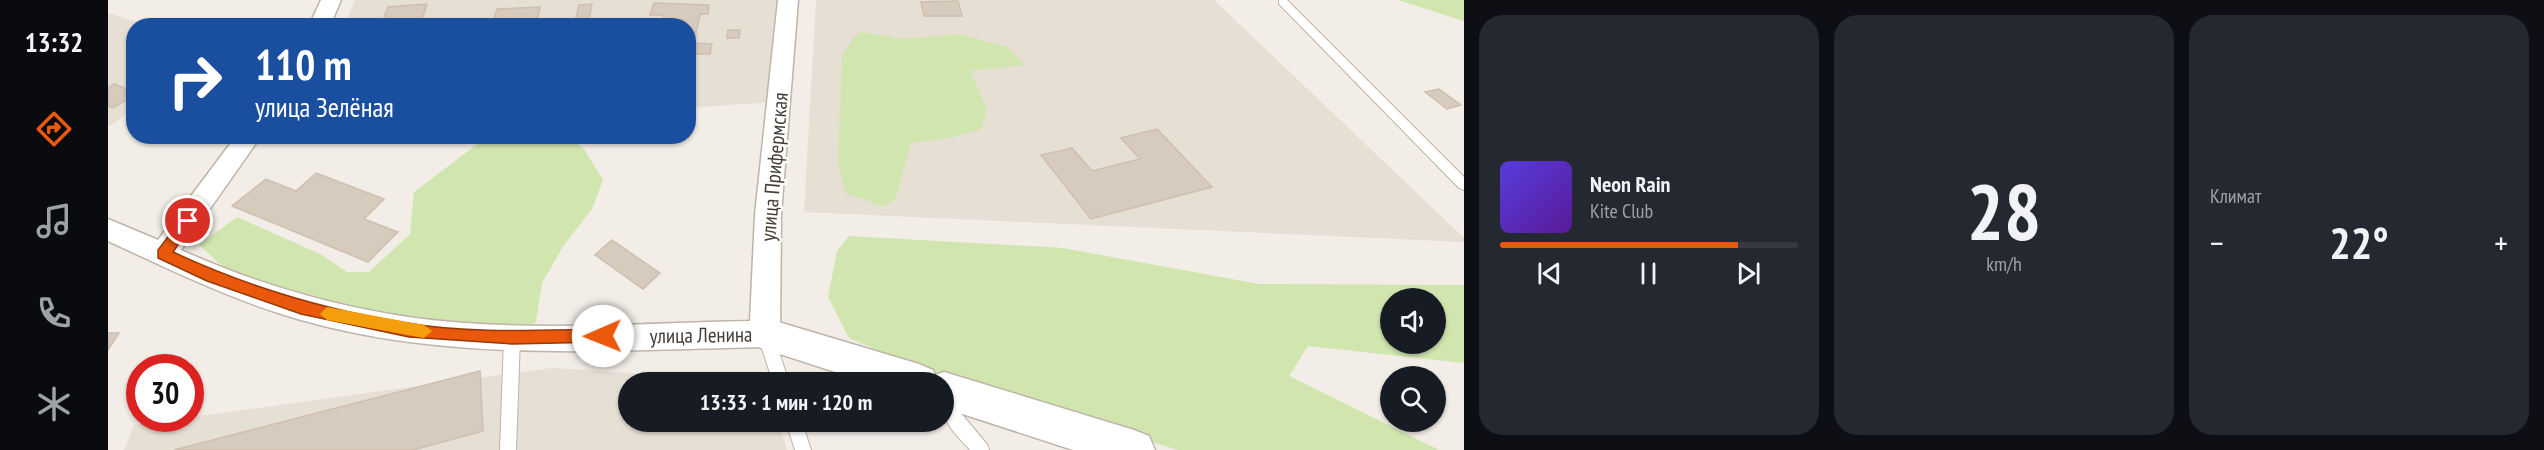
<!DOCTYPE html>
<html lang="ru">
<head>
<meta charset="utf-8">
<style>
	:root { --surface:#171b24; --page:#242831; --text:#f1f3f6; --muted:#9ea1a6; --line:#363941; --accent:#ea580c }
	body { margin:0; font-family:"PT Sans Narrow",sans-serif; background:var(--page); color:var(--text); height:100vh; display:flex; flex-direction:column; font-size:22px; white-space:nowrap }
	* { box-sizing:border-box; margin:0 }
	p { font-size:20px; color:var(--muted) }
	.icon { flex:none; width:33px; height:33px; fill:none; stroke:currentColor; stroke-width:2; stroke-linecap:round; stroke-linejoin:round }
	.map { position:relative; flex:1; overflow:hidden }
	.drawer { display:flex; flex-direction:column; gap:15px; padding:15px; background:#0d0f14; width:1080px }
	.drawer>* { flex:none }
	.top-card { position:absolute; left:18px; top:18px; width:570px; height:126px; border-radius:24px; box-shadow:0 2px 4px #0004; background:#1a4fa0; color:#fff; overflow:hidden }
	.fabs { position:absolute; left:1272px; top:288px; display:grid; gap:12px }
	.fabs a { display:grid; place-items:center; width:66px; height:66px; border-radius:50%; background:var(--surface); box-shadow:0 2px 4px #0004; font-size:30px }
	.speed { position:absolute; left:18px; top:354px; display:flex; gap:12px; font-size:30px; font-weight:700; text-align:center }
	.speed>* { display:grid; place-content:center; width:78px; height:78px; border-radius:50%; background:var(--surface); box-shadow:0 2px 4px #0004; line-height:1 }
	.speed .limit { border:9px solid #d22; background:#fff; color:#111 }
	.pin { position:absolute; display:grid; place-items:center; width:51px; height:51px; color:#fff; margin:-26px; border:3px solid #fff; border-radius:50%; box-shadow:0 2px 6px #0007 }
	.me { position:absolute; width:66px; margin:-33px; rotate:269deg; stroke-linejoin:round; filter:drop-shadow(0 0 4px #0008) }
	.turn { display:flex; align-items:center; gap:21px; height:126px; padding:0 30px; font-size:27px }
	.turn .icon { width:78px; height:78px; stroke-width:2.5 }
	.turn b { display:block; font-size:42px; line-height:51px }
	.big { font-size:45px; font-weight:600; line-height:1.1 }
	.drawer .tile { flex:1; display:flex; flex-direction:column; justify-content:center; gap:9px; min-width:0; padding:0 21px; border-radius:24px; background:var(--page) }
	.drawer .dial { align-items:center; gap:0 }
	.dial b { font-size:78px; line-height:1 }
	.song { display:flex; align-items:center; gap:18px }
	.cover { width:72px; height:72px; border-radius:9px; background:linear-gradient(135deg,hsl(250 70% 55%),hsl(270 70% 35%)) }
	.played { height:6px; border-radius:3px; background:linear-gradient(90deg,var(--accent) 80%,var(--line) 80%) }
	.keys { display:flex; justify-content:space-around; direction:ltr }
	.heat { display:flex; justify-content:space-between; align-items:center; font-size:33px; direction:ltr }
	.drawer .tiles { flex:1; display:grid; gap:15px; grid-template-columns:repeat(3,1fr) }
	.trip { position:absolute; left:510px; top:372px; width:336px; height:60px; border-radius:30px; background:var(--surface); box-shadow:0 2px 4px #0004; font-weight:600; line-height:60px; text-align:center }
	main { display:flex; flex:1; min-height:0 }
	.tabs { display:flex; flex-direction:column; width:108px; justify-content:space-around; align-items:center; background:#090b0e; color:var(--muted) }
	.tabs .icon { width:42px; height:42px }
	.tabs .selected { color:var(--accent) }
	.tabs b { font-size:27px; color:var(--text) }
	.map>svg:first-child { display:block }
</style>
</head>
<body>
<main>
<nav class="tabs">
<b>13:32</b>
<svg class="icon selected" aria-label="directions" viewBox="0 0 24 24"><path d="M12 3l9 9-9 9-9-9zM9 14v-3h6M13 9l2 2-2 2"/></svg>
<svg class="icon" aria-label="music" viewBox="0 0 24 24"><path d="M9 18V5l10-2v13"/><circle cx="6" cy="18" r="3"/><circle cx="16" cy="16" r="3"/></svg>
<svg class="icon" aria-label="phone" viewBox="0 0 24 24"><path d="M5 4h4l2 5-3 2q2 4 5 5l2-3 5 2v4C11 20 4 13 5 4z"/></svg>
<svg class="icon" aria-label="climate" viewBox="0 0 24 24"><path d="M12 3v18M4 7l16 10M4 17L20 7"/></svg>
</nav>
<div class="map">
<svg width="1356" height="450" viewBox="0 0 1356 450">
	<rect width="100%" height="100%" fill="#f2ede6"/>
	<!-- residential -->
	<path fill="#e6dfd4" d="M 247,0 L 683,0 L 676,101 L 581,108 L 580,26 L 237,26 Z
		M 708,0 L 1106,0 L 1356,238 L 1356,242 L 696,212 Z
		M 0,13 L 38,25 L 26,26 L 25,110 L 0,127 Z
		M 443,368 L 659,382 L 520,382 L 520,422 L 670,422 L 679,450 L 16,450 L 26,425 Z"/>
	<!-- green -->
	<path fill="#d1e6af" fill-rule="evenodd" d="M 1290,0 L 1356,0 L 1356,21 L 1296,2 Z
		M 752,32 L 798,39 L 850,34 L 900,47 L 916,65 L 862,71 L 879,110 L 873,129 L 846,137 L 803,143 L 788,197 L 776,207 L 738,193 L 730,162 L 734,56 L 746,37 Z
		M 386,137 L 462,137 L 476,149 L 495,180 L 484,209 L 456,245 L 434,283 L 428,322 L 412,330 L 235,312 L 129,279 L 91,245 L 129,217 L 214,255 L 239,272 L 261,272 L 302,234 L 306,192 L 368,145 Z
		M 741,236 L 955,248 L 1151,284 L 1356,285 L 1356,363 L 1200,346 L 1181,376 L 1331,450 L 1070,450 L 843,381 L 741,338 L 720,297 L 729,251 ZM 1282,298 L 1328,298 L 1328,344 L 1282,344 Z"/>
	<!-- building -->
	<path fill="#d7cbbe" stroke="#cebfaf" stroke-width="1.5" d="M 850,1 L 854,16 L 816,16 L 813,2 Z
		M 546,3 L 601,5 L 600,14 L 592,14 L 586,43 L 604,44 L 602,54 L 580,54 L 580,26 L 553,26 L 556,15 L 542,15 Z
		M 319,4 L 312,26 L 273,26 L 280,7 Z
		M 484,4 L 480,26 L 466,26 L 471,5 Z
		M 432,7 L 428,26 L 384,26 L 389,9 Z
		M 620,30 L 632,30 L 631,38 L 619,38 Z
		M 6,84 L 26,92 L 26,95 L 5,108 L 0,106 L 0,88 Z
		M 1331,89 L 1353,105 L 1339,109 L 1317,92 Z
		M 1049,129 L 1104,187 L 983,219 L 933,155 L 964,148 L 984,171 L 1032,159 L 1013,138 Z
		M 208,173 L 276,199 L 256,219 L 290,232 L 260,262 L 124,206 L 158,179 L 188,191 Z
		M 504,240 L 552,273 L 535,289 L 487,255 Z
		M 0,333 L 11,333 L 0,350 Z
		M 372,371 L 375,431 L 305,450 L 66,450 Z"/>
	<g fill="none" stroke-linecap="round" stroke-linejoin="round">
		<!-- service casing -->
		<g stroke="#beb4a8" stroke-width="2">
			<path id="service" d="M 1171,0 L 1179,0 L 1356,177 L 1356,190 L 1351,188 L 1171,4 Z
				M 657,327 L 662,329 L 665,334 L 681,382 L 665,382 L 649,334 L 652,329 Z
				M 404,331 L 409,333 L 412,338 L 408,450 L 392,450 L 396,338 L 399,333 Z
				M 836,396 C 841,398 872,436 879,444 L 881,450 L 862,450 C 845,431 833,423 836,396 Z
				M 678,422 L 694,422 L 703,450 L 687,450 Z"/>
		</g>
		<!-- minor casing -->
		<g stroke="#beb4a8" stroke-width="3">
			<path id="minor" d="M 213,0 L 233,0 L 222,26 L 201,26 Z
				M 670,0 L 690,0 L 673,215 L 672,334 L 668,343 L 657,347 C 502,350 343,363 193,320 C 126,301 63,270 0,241 L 0,219 L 50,240 L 128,136 L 153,136 L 73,250 C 146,283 221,305 300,317 C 411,333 531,323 642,321 L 647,215 Z"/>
		</g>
		<!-- tertiary casing -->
		<g stroke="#beb4a8" stroke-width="3">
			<path id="tertiary" d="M 657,318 L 811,364 L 825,370 L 827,375 L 836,372 L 1026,430 L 1041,436 L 1047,450 L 965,450 L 836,408 L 836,382 L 758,382 L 644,345 L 638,334 L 644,323 Z"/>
		</g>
		<!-- service -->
		<use href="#service" fill="#fff" fill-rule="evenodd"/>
		<!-- minor -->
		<use href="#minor" fill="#fff" fill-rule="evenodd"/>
		<!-- tertiary -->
		<use href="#tertiary" fill="#fff" fill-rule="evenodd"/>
	</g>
	<!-- route -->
	<path fill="#ea580c" stroke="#983908" stroke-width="1.5" d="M 80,215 L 87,221 L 65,252 C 140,287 217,310 299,323 C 363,334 430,330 495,329 L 503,336 L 495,342 L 404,344 L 301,337 L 193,314 L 99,281 L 50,258 L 50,250 L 75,217 Z"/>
	<!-- slow -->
	<path fill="#f59e0b" d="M 219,307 L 316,325 L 324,331 L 316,338 L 219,320 L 212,314 Z"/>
	<g text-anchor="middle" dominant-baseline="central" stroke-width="5" stroke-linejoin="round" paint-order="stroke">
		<!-- street labels -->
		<g font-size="21" fill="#453d35" stroke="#fff">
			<text transform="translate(666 167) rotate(-85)">улица Прифермская</text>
			<text transform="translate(593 335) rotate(-1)">улица Ленина</text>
		</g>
	</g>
</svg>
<div class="fabs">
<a><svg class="icon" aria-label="sound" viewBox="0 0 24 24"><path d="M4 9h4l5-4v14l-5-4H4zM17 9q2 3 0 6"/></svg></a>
<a><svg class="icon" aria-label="search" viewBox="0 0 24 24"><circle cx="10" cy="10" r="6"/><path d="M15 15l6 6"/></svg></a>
</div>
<div class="speed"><div class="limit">30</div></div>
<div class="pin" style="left:80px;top:221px;background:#d93025"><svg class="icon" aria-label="arrive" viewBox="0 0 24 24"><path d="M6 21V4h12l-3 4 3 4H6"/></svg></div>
<svg class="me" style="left:495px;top:336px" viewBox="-20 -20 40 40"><circle r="19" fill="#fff"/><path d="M0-13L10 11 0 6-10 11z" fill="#ea580c"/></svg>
<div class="trip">13:33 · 1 мин · 120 m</div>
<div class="top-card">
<div class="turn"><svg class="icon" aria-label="right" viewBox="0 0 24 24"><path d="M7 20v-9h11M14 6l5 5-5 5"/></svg><div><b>110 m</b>улица Зелёная</div></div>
</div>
</div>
<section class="drawer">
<div class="tiles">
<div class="tile">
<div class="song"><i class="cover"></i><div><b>Neon Rain</b><p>Kite Club</p></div></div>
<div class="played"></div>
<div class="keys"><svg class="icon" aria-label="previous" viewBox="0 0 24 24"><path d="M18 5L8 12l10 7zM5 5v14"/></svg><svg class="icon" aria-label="pause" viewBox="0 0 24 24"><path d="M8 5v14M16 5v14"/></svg><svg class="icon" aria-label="next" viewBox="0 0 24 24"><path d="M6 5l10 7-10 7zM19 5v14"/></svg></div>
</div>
<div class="tile dial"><b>28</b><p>km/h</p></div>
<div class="tile"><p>Климат</p>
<div class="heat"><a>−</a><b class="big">22°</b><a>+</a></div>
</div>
</div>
</section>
</main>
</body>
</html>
